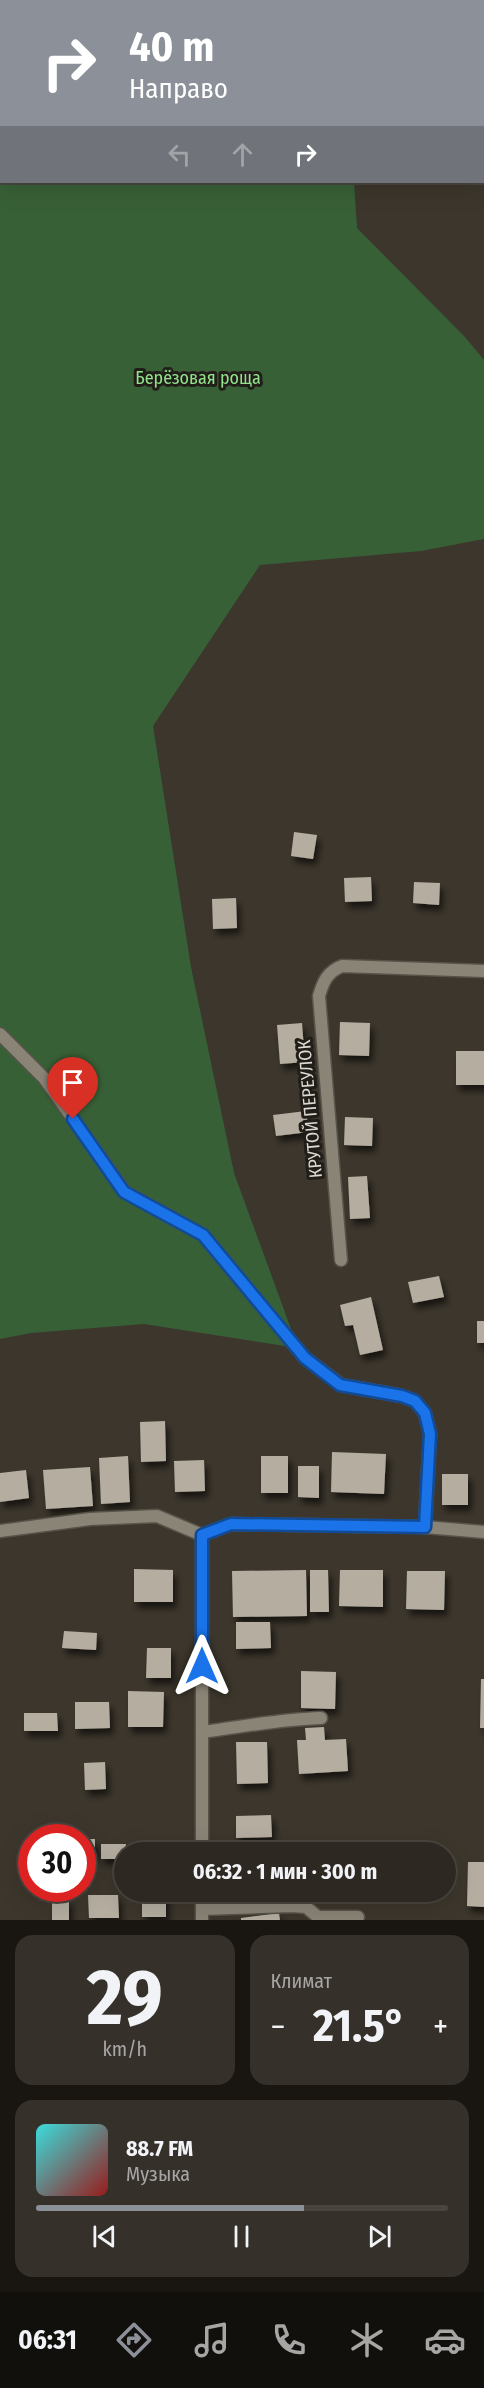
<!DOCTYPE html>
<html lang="ru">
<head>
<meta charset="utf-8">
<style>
	:root { --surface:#2d2821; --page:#35302a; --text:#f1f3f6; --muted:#a7a6a5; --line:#48443f; --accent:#8c9099 }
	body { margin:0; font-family:"Fira Sans Condensed",sans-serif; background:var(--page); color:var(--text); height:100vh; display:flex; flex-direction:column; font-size:22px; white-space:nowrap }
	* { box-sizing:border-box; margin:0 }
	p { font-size:20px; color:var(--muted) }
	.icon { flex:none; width:33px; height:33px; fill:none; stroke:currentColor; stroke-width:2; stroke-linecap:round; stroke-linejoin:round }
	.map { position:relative; height:1920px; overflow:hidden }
	.drawer { display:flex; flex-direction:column; gap:15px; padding:15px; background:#191612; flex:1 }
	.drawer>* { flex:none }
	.top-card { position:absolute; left:0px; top:0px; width:484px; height:183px; box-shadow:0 6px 24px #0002,0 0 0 2px var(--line); background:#8c9099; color:#fff; overflow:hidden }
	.speed { position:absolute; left:18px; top:1824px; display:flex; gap:12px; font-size:30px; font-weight:700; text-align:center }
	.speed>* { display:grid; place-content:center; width:78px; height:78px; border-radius:50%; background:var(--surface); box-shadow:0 6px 24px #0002,0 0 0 2px var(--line); line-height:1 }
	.speed .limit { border:9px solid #d22; background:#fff; color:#111 }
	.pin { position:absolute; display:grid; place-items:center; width:51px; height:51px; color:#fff; margin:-62px -26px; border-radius:50% 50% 50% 0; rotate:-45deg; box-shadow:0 0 6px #0007 }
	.pin .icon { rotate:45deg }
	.me { position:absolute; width:66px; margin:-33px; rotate:0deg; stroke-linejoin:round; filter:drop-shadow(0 0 4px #0008) }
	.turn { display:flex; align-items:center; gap:21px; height:126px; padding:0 30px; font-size:27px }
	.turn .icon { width:78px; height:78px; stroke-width:2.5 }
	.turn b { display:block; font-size:42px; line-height:51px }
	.lanes { display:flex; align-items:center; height:57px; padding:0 30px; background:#0003; justify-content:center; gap:30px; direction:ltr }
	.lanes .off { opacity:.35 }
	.big { font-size:45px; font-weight:700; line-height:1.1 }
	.drawer .widget { flex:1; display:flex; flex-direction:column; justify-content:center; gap:9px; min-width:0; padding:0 21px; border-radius:18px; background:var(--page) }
	.drawer .dial { align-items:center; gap:0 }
	.dial b { font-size:78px; line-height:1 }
	.song { display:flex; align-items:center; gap:18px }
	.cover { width:72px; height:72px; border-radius:9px; background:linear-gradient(135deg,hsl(180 70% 55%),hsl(0 70% 35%)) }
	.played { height:6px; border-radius:3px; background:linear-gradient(90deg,var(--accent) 65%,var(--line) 65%) }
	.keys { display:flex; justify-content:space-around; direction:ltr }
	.heat { display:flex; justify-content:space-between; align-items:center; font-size:33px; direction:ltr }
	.drawer .tiles { flex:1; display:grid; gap:15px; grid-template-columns:1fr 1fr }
	.widget:last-child { grid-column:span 2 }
	.trip { position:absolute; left:114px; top:1842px; width:342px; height:60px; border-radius:30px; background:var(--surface); box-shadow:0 6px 24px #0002,0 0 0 2px var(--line); font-weight:700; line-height:60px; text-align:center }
	.dock { display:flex; height:96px; justify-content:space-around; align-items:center; background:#12100d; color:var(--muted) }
	.dock .icon { width:42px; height:42px }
	.dock .current { color:var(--accent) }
	.dock b { font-size:27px; color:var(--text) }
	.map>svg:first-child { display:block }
</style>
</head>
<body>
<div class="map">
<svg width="484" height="1920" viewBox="0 0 484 1920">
	<defs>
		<filter id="shadow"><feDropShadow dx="3.5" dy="6" stdDeviation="3" flood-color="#0009"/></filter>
	</defs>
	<rect width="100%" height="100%" fill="#3c362c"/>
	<!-- green -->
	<path fill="#386036" d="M 0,0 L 238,1 L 2,2 L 2,182 L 354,182 L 357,228 L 465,337 L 484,360 L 484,539 L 421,551 L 260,565 L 153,726 L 191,967 L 234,1173 L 298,1348 L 144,1324 L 31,1333 L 0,1339 Z"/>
	<!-- building -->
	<path fill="#b4ada0" filter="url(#shadow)" d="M 294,832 L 317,835 L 313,859 L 291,856 Z
		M 371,877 L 372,901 L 345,902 L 344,878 Z
		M 414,882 L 440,883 L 439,905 L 413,903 Z
		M 236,898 L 237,928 L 213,929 L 212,899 Z
		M 340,1022 L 370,1023 L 369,1056 L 339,1055 Z
		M 302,1023 L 305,1062 L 280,1064 L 277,1025 Z
		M 456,1051 L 484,1051 L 484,1085 L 456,1085 Z
		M 306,1111 L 309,1132 L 276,1136 L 273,1115 Z
		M 345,1117 L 373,1118 L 372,1146 L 344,1145 Z
		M 367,1176 L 370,1218 L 350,1219 L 348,1177 Z
		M 439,1276 L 444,1297 L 413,1303 L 408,1282 Z
		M 371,1297 L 383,1350 L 360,1355 L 353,1325 L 345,1326 L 340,1305 Z
		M 477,1321 L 484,1321 L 484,1343 L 477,1343 Z
		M 165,1421 L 166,1461 L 141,1462 L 140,1422 Z
		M 332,1452 L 386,1454 L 384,1494 L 331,1492 Z
		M 128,1456 L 130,1502 L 101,1504 L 99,1458 Z
		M 261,1456 L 288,1456 L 288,1493 L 261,1493 Z
		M 204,1460 L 205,1491 L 175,1492 L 174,1461 Z
		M 298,1466 L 319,1466 L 319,1498 L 298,1497 Z
		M 90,1467 L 93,1506 L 46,1509 L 43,1470 Z
		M 26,1470 L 29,1498 L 0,1502 L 0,1473 Z
		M 442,1474 L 468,1474 L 468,1505 L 442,1505 Z
		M 134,1569 L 173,1570 L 173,1602 L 134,1602 Z
		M 306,1570 L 307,1616 L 233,1617 L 232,1571 Z
		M 310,1570 L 328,1570 L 329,1612 L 310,1612 Z
		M 340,1570 L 383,1570 L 383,1607 L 339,1606 Z
		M 407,1571 L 445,1571 L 444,1610 L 406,1609 Z
		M 236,1622 L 270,1622 L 271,1648 L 236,1649 Z
		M 64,1631 L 97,1633 L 96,1650 L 62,1648 Z
		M 147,1648 L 171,1648 L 171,1678 L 146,1678 Z
		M 301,1671 L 336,1672 L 335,1709 L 301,1708 Z
		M 481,1679 L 484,1679 L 484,1728 L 480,1728 Z
		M 128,1691 L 164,1692 L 163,1727 L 128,1727 Z
		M 75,1702 L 109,1702 L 110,1728 L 75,1729 Z
		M 24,1713 L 57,1713 L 58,1731 L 24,1731 Z
		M 324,1727 L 325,1740 L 346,1739 L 348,1771 L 299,1774 L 297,1740 L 306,1740 L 305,1728 Z
		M 236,1742 L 267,1742 L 268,1783 L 237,1784 Z
		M 105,1762 L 106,1789 L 85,1790 L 84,1763 Z
		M 271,1815 L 272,1837 L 236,1838 L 236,1816 Z
		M 82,1839 L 95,1839 L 95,1857 L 82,1858 Z
		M 101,1844 L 126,1844 L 124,1859 L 101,1859 Z
		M 468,1862 L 484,1862 L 484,1907 L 467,1906 Z
		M 142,1892 L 166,1892 L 166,1917 L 142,1917 Z
		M 240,1892 L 295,1892 L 295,1899 L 240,1901 Z
		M 88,1895 L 118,1895 L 119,1918 L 89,1918 Z
		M 52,1899 L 69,1899 L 69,1920 L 52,1920 Z
		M 279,1913 L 280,1920 L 241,1920 L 241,1918 Z"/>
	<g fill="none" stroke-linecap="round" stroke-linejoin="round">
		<!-- lane casing -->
		<g stroke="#575349" stroke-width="15">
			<path id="lane" d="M 0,1034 L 44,1078 L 125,1192 L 203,1235 L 305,1358 L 341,1385 L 402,1396 L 415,1401 L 425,1413 L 430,1434 L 425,1527
				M 202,1732 C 241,1727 281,1719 321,1718
				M 202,1909 L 292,1906 L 306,1907 L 318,1917 L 358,1917"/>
		</g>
		<!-- street casing -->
		<g stroke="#575349" stroke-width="15">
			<path id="street" d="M 341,1260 L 319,996 C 323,982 327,972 342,966 L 484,971
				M 0,1531 L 90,1519 L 157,1516 L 202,1535 L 231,1524 L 425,1527 L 484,1532
				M 202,1535 L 202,1852
				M 202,1892 L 202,1920"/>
		</g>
		<!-- lane -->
		<use href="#lane" stroke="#8a8477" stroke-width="12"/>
		<!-- street -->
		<use href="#street" stroke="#8a8477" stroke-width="12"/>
	</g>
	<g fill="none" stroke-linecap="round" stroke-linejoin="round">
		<!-- route casing -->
		<g stroke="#114b97" stroke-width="15">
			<path id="route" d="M 73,1119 L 124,1192 L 203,1235 L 305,1358 L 340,1385 L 402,1396 L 415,1401 L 425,1413 L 430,1434 L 425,1527 L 231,1524 L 202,1535 L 202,1666"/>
		</g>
		<!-- route -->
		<use href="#route" stroke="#1a73e8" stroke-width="10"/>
	</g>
	<g text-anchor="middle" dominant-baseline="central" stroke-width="6" stroke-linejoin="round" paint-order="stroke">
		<!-- park labels -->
		<g font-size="18" fill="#91e38b" stroke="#211e19">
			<text x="198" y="378">Берёзовая роща</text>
		</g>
		<!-- street labels -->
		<g font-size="18" fill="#dddad3" stroke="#211e19">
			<text transform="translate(310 1109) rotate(-95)">КРУТОЙ ПЕРЕУЛОК</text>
		</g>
	</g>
</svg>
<div class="speed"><div class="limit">30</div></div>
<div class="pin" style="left:73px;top:1119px;background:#d93025"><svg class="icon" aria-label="arrive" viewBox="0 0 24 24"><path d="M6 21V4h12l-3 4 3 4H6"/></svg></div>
<svg class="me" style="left:202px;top:1666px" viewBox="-20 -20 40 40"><path d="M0-17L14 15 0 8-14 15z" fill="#1a73e8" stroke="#fff" stroke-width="4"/></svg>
<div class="trip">06:32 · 1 мин · 300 m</div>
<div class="top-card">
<div class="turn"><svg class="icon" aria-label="right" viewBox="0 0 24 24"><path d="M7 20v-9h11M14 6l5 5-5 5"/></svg><div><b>40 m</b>Направо</div></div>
<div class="lanes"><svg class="icon off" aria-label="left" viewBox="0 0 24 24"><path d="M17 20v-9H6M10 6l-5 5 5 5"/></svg><svg class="icon off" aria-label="ahead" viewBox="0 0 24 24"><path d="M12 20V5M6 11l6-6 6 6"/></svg><svg class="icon" aria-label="right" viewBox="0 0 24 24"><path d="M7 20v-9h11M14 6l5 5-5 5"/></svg></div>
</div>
</div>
<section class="drawer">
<div class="tiles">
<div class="widget dial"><b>29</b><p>km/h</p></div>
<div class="widget"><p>Климат</p>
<div class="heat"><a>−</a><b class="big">21.5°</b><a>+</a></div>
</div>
<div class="widget">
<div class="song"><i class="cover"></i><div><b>88.7 FM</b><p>Музыка</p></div></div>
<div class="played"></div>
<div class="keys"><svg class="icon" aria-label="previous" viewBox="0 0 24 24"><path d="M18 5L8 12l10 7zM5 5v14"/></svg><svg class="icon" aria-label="pause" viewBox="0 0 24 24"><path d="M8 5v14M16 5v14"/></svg><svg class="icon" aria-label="next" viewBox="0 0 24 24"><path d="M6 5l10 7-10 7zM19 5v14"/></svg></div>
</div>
</div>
</section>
<nav class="dock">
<b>06:31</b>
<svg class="icon current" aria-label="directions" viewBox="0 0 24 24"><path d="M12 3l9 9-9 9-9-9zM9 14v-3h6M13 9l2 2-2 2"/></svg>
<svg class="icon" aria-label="music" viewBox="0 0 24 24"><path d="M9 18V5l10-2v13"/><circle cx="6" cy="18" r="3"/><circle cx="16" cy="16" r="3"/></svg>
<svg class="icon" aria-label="phone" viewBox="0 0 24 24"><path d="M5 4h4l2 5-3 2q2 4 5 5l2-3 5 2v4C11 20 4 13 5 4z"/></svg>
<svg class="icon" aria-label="climate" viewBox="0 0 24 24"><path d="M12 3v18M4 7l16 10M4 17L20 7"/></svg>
<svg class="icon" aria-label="car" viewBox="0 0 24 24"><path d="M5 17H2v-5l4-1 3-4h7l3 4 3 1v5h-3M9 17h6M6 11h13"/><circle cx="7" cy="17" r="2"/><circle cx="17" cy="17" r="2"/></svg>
</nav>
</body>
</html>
